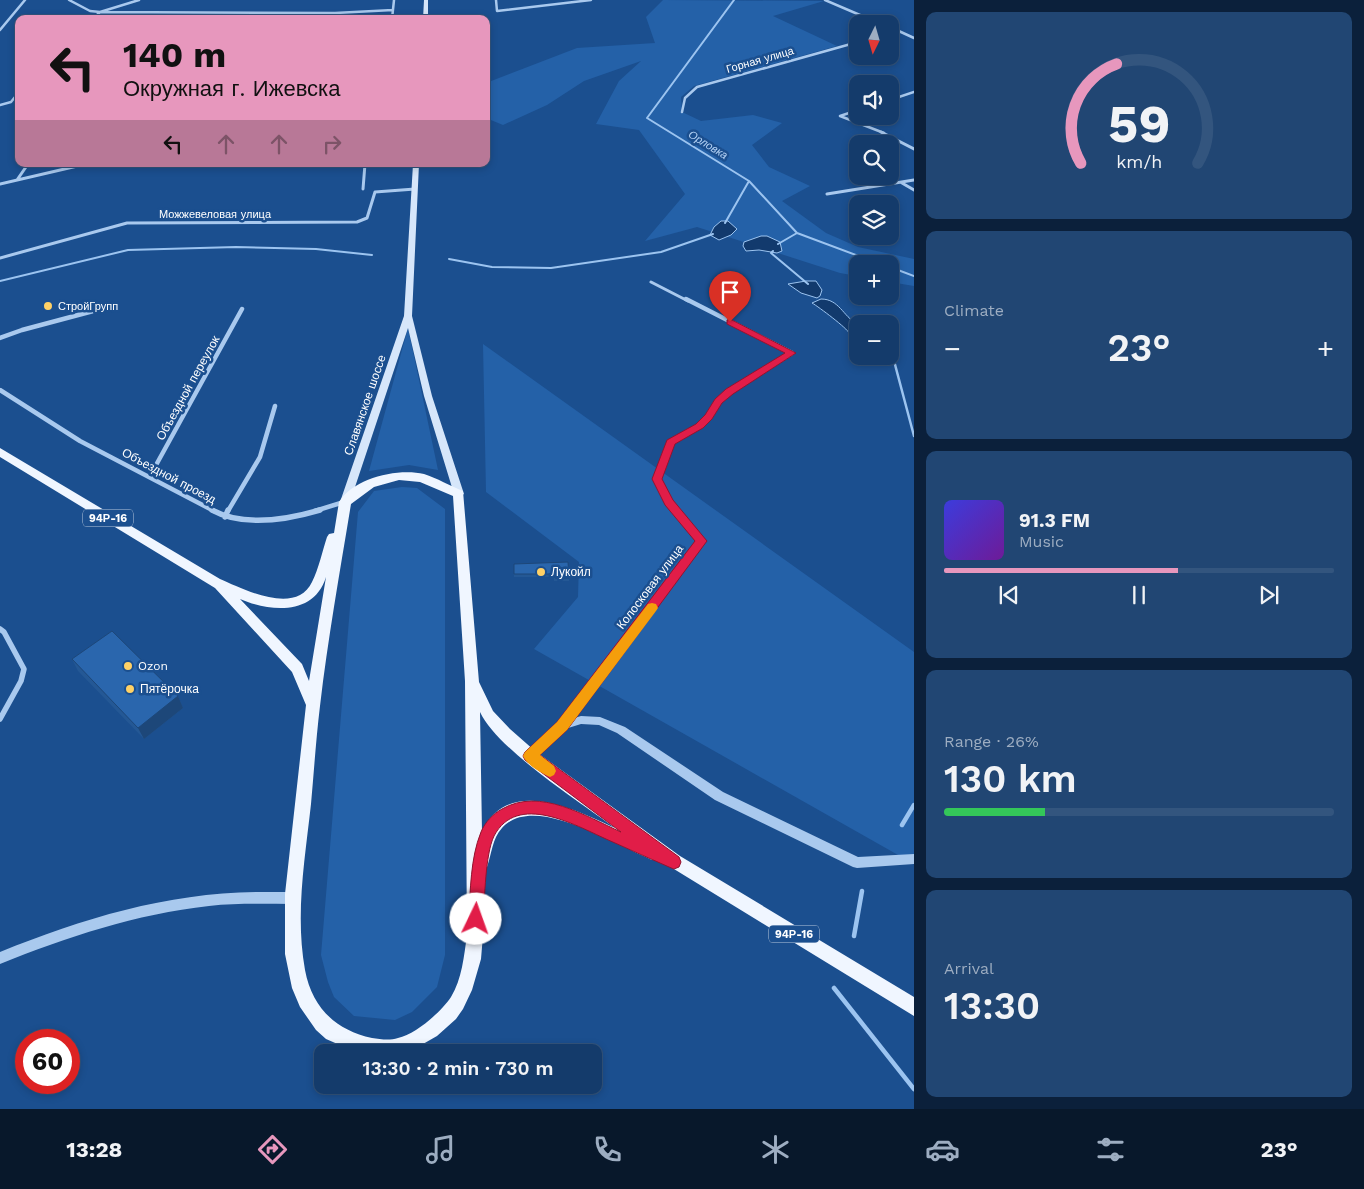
<!DOCTYPE html>
<html lang="en">
<head>
<meta charset="utf-8">
<style>
	:root { --surface:#143b6b; --page:#214673; --text:#f1f3f6; --muted:#9dadc1; --line:#33557e; --accent:#e797bd }
	body { margin:0; font-family:"Work Sans",sans-serif; background:var(--page); color:var(--text); height:100vh; display:flex; flex-direction:column; font-size:19px; white-space:nowrap }
	* { box-sizing:border-box; margin:0 }
	p { font-size:16px; color:var(--muted) }
	.icon { flex:none; width:28px; height:28px; fill:none; stroke:currentColor; stroke-width:2; stroke-linecap:round; stroke-linejoin:round }
	.map { position:relative; flex:1; overflow:hidden }
	.panel { display:flex; flex-direction:column; gap:12px; padding:12px; background:#0b203b; width:450px }
	.panel>* { flex:none }
	.top-card { position:absolute; left:15px; top:15px; width:475px; height:152px; border-radius:10px; box-shadow:0 2px 8px #0003,0 0 0 1px var(--line); background:#e797bd; color:#111; overflow:hidden }
	.needle { width:32px; rotate:185deg }
	.fabs { position:absolute; left:849px; top:15px; display:grid; gap:10px }
	.fabs a { display:grid; place-items:center; width:50px; height:50px; border-radius:10px; background:var(--surface); box-shadow:0 2px 8px #0003,0 0 0 1px var(--line); font-size:25px }
	.speed { position:absolute; left:15px; top:1029px; display:flex; gap:10px; font-size:25px; font-weight:700; text-align:center }
	.speed>* { display:grid; place-content:center; width:65px; height:65px; border-radius:50%; background:var(--surface); box-shadow:0 2px 8px #0003,0 0 0 1px var(--line); line-height:1 }
	.speed .limit { border:8px solid #d22; background:#fff; color:#111 }
	.pin { position:absolute; display:grid; place-items:center; width:42px; height:42px; color:#fff; margin:-51px -21px; border-radius:50% 50% 50% 0; rotate:-45deg; box-shadow:0 0 5px #0007 }
	.pin .icon { rotate:45deg }
	.me { position:absolute; width:55px; margin:-28px; rotate:3deg; stroke-linejoin:round; filter:drop-shadow(0 0 4px #0008) }
	.turn { display:flex; align-items:center; gap:18px; height:105px; padding:0 25px; font-size:22px }
	.turn .icon { width:65px; height:65px; stroke-width:2.5 }
	.turn b { display:block; font-size:35px; line-height:42px }
	.lanes { display:flex; align-items:center; height:48px; padding:0 25px; background:#0003; justify-content:center; gap:25px; direction:ltr }
	.lanes .off { opacity:.35 }
	.big { font-size:38px; font-weight:600; line-height:1.1 }
	.panel .tile { flex:1; display:flex; flex-direction:column; justify-content:center; gap:8px; min-width:0; padding:0 18px; border-radius:10px; background:var(--page) }
	.panel .dial { align-items:center; gap:0 }
	.dial svg { height:130px; overflow:visible; fill:none; stroke:var(--line); stroke-width:7; stroke-linecap:round; text-anchor:middle }
	.dial text { fill:var(--text); stroke:none }
	.song { display:flex; align-items:center; gap:15px }
	.cover { width:60px; height:60px; border-radius:8px; background:linear-gradient(135deg,hsl(240 70% 55%),hsl(280 70% 35%)) }
	.played { height:5px; border-radius:2px; background:linear-gradient(90deg,var(--accent) 60%,var(--line) 60%) }
	.keys { display:flex; justify-content:space-around; direction:ltr }
	.heat { display:flex; justify-content:space-between; align-items:center; font-size:28px; direction:ltr }
	.charge { height:8px; border-radius:4px; background:linear-gradient(90deg,#34c759 26%,var(--line) 0) }
	.trip { position:absolute; left:314px; top:1044px; width:288px; height:50px; border-radius:10px; background:var(--surface); box-shadow:0 2px 8px #0003,0 0 0 1px var(--line); font-weight:600; line-height:50px; text-align:center }
	.dock { display:flex; height:80px; justify-content:space-around; align-items:center; background:#08182b; color:var(--muted) }
	.dock .icon { width:35px; height:35px }
	.dock .current { color:var(--accent) }
	.dock b { font-size:22px; color:var(--text) }
	main { display:flex; flex:1; min-height:0 }
	.map>svg:first-child { display:block }
</style>
</head>
<body>
<main>
<div class="map">
<svg width="914" height="1109" viewBox="0 0 914 1109">
	<rect width="100%" height="100%" fill="#1b4f8f"/>
	<!-- green -->
	<path fill="#2461a8" d="M 663,0 L 824,1 L 773,16 L 837,46 L 694,86 L 681,97 L 682,112 L 701,121 L 753,115 L 782,123 L 752,145 L 769,167 L 810,186 L 782,201 L 826,233 L 858,247 L 914,259 L 914,286 L 890,282 L 890,264 L 858,264 L 857,276 L 840,273 L 697,227 L 645,241 L 685,194 L 639,130 L 596,124 L 619,81 L 641,61 L 584,81 L 547,105 L 503,125 L 486,118 L 486,83 L 577,48 L 655,43 L 646,17 Z
		M 408,328 L 438,470 L 409,465 L 369,471 Z
		M 483,344 L 914,652 L 914,864 L 534,649 L 578,597 L 579,562 L 486,492 Z
		M 402,487 L 417,488 L 445,509 L 445,955 L 437,987 L 412,1012 L 395,1020 L 354,1016 L 334,997 L 328,982 L 321,955 L 358,512 L 374,491 Z"/>
	<!-- water -->
	<path fill="#123a6d" stroke="#9cc4f0" d="M 721,221 L 728,221 L 737,229 L 731,235 L 719,240 L 710,235 L 714,227 Z
		M 761,236 L 767,236 L 780,242 L 782,251 L 777,253 L 759,250 L 746,251 L 743,246 L 744,242 Z
		M 806,281 L 816,281 L 822,290 L 820,296 L 817,298 L 801,293 L 788,284 Z
		M 821,299 C 839,299 843,316 857,324 L 857,338 L 849,333 C 848,329 819,307 812,303 Z"/>
	<g fill="none" stroke-linecap="round" stroke-linejoin="round">
		<!-- stream-far2 -->
		<path stroke="#9cc4f0" stroke-width="2" d="M 734,0 L 647,118 L 749,181 L 797,233 L 880,264
			M 725,223 L 749,181
			M 778,244 L 797,233
			M 773,251 L 771,253 L 808,284
			M 449,259 L 492,267 L 551,268 L 661,252 L 713,234
			M 890,267 L 914,276
			M 0,281 L 128,250 L 236,247 L 316,249 L 372,255"/>
		<!-- stream-far1 -->
		<path stroke="#9cc4f0" stroke-width="2.5" d="M 890,355 L 893,357 L 914,436"/>
		<!-- stream -->
		<path stroke="#9cc4f0" stroke-width="4.5" d="M 902,825 L 914,805
			M 854,936 L 862,891
			M 834,988 L 914,1089"/>
		<!-- minor-far3 -->
		<path stroke="#a9c9ee" stroke-width="2.5" d="M 69,0 L 90,11 L 100,12 L 335,13 L 393,10
			M 496,0 L 497,11 L 591,0
			M 825,0 L 881,24
			M 93,19 L 100,12 L 139,0
			M 392,19 L 394,0
			M 890,27 L 914,38
			M 0,30 L 25,0
			M 890,100 L 914,92
			M 0,105 L 11,102 L 19,92
			M 858,110 L 840,116 L 884,133
			M 682,112 L 685,98 L 697,87 L 858,42"/>
		<!-- minor-far2 -->
		<path stroke="#a9c9ee" stroke-width="3" d="M 881,132 L 914,149
			M 17,180 L 28,164
			M 902,183 L 914,190
			M 0,184 L 86,164
			M 363,189 L 365,164
			M 827,194 L 914,180
			M 0,258 L 127,223 L 357,222 L 367,218 L 375,192 L 415,189
			M 651,282 L 688,301"/>
		<!-- minor-far1 -->
		<path stroke="#a9c9ee" stroke-width="4.5" d="M 0,338 L 22,330 L 112,306
			M 0,390 L 80,441 L 214,511
			M 150,476 L 242,309
			M 228,511 L 260,457 L 275,406
			M 315,511 L 344,502
			M 676,511 L 668,502 L 657,479 L 670,443 L 699,426 L 708,417 L 718,401 L 729,392 L 792,353 L 686,299"/>
		<!-- minor -->
		<path stroke="#a9c9ee" stroke-width="5.5" d="M 212,510 C 243,527 286,520 320,510
			M 225,517 L 228,510
			M 0,629 L 4,632 L 24,669 L 21,681 L 0,719
			M 562,726 L 702,541 L 675,510"/>
		<!-- tertiary -->
		<path fill="#a9c9ee" fill-rule="evenodd" d="M 581,716 L 600,717 L 625,727 L 723,792 L 858,857 L 914,854 L 914,864 L 857,868 L 853,867 L 715,800 L 617,733 L 599,725 L 581,724 L 565,729 L 534,759 L 530,761 L 526,759 L 525,756 L 526,753 L 558,723 Z
			M 262,892 L 293,892 L 297,894 L 299,898 L 297,902 L 293,904 C 265,904 237,903 209,906 C 136,914 67,937 0,964 L 0,952 C 84,918 170,892 262,892 Z"/>
		<!-- secondary -->
		<path fill="#d6e6fa" fill-rule="evenodd" d="M 424,0 L 428,0 L 428,19 L 423,19 Z
			M 413,164 L 419,164 L 412,316 L 432,396 L 464,494 L 459,497 L 454,494 L 424,396 L 408,328 L 350,502 L 345,505 L 340,502 L 404,316 Z"/>
		<!-- primary -->
		<path fill="#f0f6ff" fill-rule="evenodd" d="M 0,448 L 220,579 C 243,589 296,616 312,582 C 319,568 322,552 327,537 L 329,534 L 334,533 L 339,502 C 354,478 397,468 424,474 C 437,478 450,486 463,491 L 479,682 L 493,711 L 510,729 L 535,751 L 680,856 L 914,997 L 914,1016 L 656,858 L 652,860 L 646,857 C 612,843 533,793 502,828 C 492,839 492,853 487,867 L 482,868 L 483,935 L 481,959 L 472,990 L 463,1009 L 456,1019 L 437,1036 L 409,1052 L 356,1052 L 326,1039 L 316,1030 L 300,1007 L 292,988 L 285,954 L 285,894 L 306,705 L 292,672 L 215,588 L 0,457 ZM 399,480 L 420,482 L 453,496 L 465,681 L 467,935 C 464,956 462,979 451,997 C 441,1012 416,1034 398,1038 C 389,1041 380,1039 372,1038 C 335,1030 312,1007 305,970 C 295,914 305,859 311,804 C 314,771 316,739 320,706 C 328,638 340,571 351,504 L 374,487 ZM 326,577 L 309,681 L 302,664 L 240,599 C 270,612 314,616 326,577 ZM 480,712 C 497,749 580,802 615,828 C 576,810 507,775 482,832 Z"/>
	</g>
	<!-- wall -->
	<path fill="#245895" d="M 514,564 L 569,578 L 569,581 L 554,581 L 554,577 L 514,577 Z
		M 72,659 L 178,696 L 183,708 L 144,739 L 78,671 Z"/>
	<!-- shaded-wall -->
	<path fill="#1d4779" d="M 178,696 L 183,708 L 144,739 L 138,728 Z"/>
	<!-- building -->
	<path fill="#2a66ad" stroke="#1d4779" d="M 568,562 L 569,578 L 555,578 L 554,574 L 514,574 L 514,564 Z
		M 112,631 L 178,696 L 138,728 L 72,659 Z"/>
	<!-- route -->
	<path fill="#e11d48" stroke="#92132f" d="M 730,319 L 796,353 L 733,394 L 722,403 L 712,419 L 703,428 L 675,444 L 662,479 L 673,500 L 707,541 L 567,730 L 540,755 L 679,857 L 681,862 L 679,867 L 674,869 L 669,867 C 648,858 627,848 606,839 C 575,825 517,792 494,836 C 485,855 485,898 483,919 L 481,925 L 476,927 L 470,925 L 468,919 C 471,890 470,859 481,832 C 485,822 493,814 502,809 C 540,787 585,816 621,832 L 525,760 L 523,756 L 525,752 L 557,722 L 695,541 L 665,505 L 652,479 L 667,440 L 696,424 L 705,415 L 715,399 L 726,389 L 785,353 L 727,324 L 727,320 Z"/>
	<!-- slow -->
	<path fill="#f59e0b" d="M 652,603 L 656,604 L 658,608 L 656,611 L 567,730 L 540,755 L 554,766 L 556,771 L 554,775 L 550,777 C 541,773 527,765 523,756 L 525,752 L 557,722 L 648,604 Z"/>
	<!-- markers -->
	<g fill="#ffd166" stroke="#1b4f8f" stroke-width="2">
		<circle cx="48" cy="306" r="5"/>
		<circle cx="541" cy="572" r="5"/>
		<circle cx="128" cy="666" r="5"/>
		<circle cx="130" cy="689" r="5"/>
	</g>
	<g text-anchor="middle" dominant-baseline="central" stroke-width="5" stroke-linejoin="round" paint-order="stroke">
		<!-- far-street labels -->
		<g font-size="11" fill="#fff" stroke="#1b4f8f">
			<text transform="translate(760 60) rotate(-16)">Горная улица</text>
			<text x="215" y="214">Можжевеловая улица</text>
		</g>
		<!-- far-water labels -->
		<g font-size="11" font-style="italic" fill="#b5d3f5" stroke="#1b4f8f">
			<text transform="translate(708 145) rotate(32)">Орловка</text>
		</g>
		<!-- far-poi labels -->
		<g font-size="11" fill="#fff" stroke="#1b4f8f" text-anchor="start">
			<text x="58" y="306">СтройГрупп</text>
		</g>
		<!-- shield labels -->
		<g fill="#1b4f8f" stroke="#bbcadd" stroke-width="1">
			<rect x="83" y="509.5" width="50" height="17" rx="4"/>
			<rect x="769" y="925.5" width="50" height="17" rx="4"/>
		</g>
		<g font-size="11" font-weight="bold" fill="#fff">
			<text x="108" y="518">94Р-16</text>
			<text x="794" y="934">94Р-16</text>
		</g>
		<!-- street labels -->
		<g font-size="12" fill="#fff" stroke="#1b4f8f">
			<text transform="translate(188 388) rotate(-61)">Объездной переулок</text>
			<text transform="translate(365 405) rotate(-71)">Славянское шоссе</text>
			<text transform="translate(169 476) rotate(28)">Объездной проезд</text>
			<text transform="translate(650 587) rotate(-53)">Колосковая улица</text>
		</g>
		<!-- poi labels -->
		<g font-size="12" fill="#fff" stroke="#1b4f8f" text-anchor="start">
			<text x="551" y="572">Лукойл</text>
			<text x="138" y="666">Ozon</text>
			<text x="140" y="689">Пятёрочка</text>
		</g>
	</g>
</svg>
<div class="fabs">
<a><svg class="needle" viewBox="-14 -14 28 28"><path d="M0-13l5 13h-10z" fill="#e53935"/><path d="M0 13l5-13h-10z" fill="#9dadc1"/></svg></a>
<a><svg class="icon" aria-label="sound" viewBox="0 0 24 24"><path d="M4 9h4l5-4v14l-5-4H4zM17 9q2 3 0 6"/></svg></a>
<a><svg class="icon" aria-label="search" viewBox="0 0 24 24"><circle cx="10" cy="10" r="6"/><path d="M15 15l6 6"/></svg></a>
<a><svg class="icon" aria-label="layers" viewBox="0 0 24 24"><path d="M12 4l9 5-9 5-9-5zM3 14l9 5 9-5"/></svg></a>
<a>+</a>
<a>−</a>
</div>
<div class="speed"><div class="limit">60</div></div>
<div class="pin" style="left:730px;top:322px;background:#d93025"><svg class="icon" aria-label="arrive" viewBox="0 0 24 24"><path d="M6 21V4h12l-3 4 3 4H6"/></svg></div>
<svg class="me" style="left:476px;top:919px" viewBox="-20 -20 40 40"><circle r="19" fill="#fff"/><path d="M0-13L10 11 0 6-10 11z" fill="#e11d48"/></svg>
<div class="trip">13:30 · 2 min · 730 m</div>
<div class="top-card">
<div class="turn"><svg class="icon" aria-label="left" viewBox="0 0 24 24"><path d="M17 20v-9H6M10 6l-5 5 5 5"/></svg><div><b>140 m</b>Окружная г. Ижевска</div></div>
<div class="lanes"><svg class="icon" aria-label="left" viewBox="0 0 24 24"><path d="M17 20v-9H6M10 6l-5 5 5 5"/></svg><svg class="icon off" aria-label="ahead" viewBox="0 0 24 24"><path d="M12 20V5M6 11l6-6 6 6"/></svg><svg class="icon off" aria-label="ahead" viewBox="0 0 24 24"><path d="M12 20V5M6 11l6-6 6 6"/></svg><svg class="icon off" aria-label="right" viewBox="0 0 24 24"><path d="M7 20v-9h11M14 6l5 5-5 5"/></svg></div>
</div>
</div>
<section class="panel">
<div class="tile dial"><svg viewBox="0 0 100 80">
<path d="M14 69A42 42 0 1 1 86 69"/>
<path d="M14 69A42 42 0 0 1 36 8" stroke="#e797bd"/>
<text x="50" y="56" font-size="32" font-weight="700">59</text>
<text x="50" y="72" font-size="11">km/h</text>
</svg></div>
<div class="tile"><p>Climate</p>
<div class="heat"><a>−</a><b class="big">23°</b><a>+</a></div>
</div>
<div class="tile">
<div class="song"><i class="cover"></i><div><b>91.3 FM</b><p>Music</p></div></div>
<div class="played"></div>
<div class="keys"><svg class="icon" aria-label="previous" viewBox="0 0 24 24"><path d="M18 5L8 12l10 7zM5 5v14"/></svg><svg class="icon" aria-label="pause" viewBox="0 0 24 24"><path d="M8 5v14M16 5v14"/></svg><svg class="icon" aria-label="next" viewBox="0 0 24 24"><path d="M6 5l10 7-10 7zM19 5v14"/></svg></div>
</div>
<div class="tile"><p>Range · 26%</p><b class="big">130 km</b><div class="charge"></div></div>
<div class="tile"><p>Arrival</p><b class="big">13:30</b></div>
</section>
</main>
<nav class="dock">
<b>13:28</b>
<svg class="icon current" aria-label="directions" viewBox="0 0 24 24"><path d="M12 3l9 9-9 9-9-9zM9 14v-3h6M13 9l2 2-2 2"/></svg>
<svg class="icon" aria-label="music" viewBox="0 0 24 24"><path d="M9 18V5l10-2v13"/><circle cx="6" cy="18" r="3"/><circle cx="16" cy="16" r="3"/></svg>
<svg class="icon" aria-label="phone" viewBox="0 0 24 24"><path d="M5 4h4l2 5-3 2q2 4 5 5l2-3 5 2v4C11 20 4 13 5 4z"/></svg>
<svg class="icon" aria-label="climate" viewBox="0 0 24 24"><path d="M12 3v18M4 7l16 10M4 17L20 7"/></svg>
<svg class="icon" aria-label="car" viewBox="0 0 24 24"><path d="M5 17H2v-5l4-1 3-4h7l3 4 3 1v5h-3M9 17h6M6 11h13"/><circle cx="7" cy="17" r="2"/><circle cx="17" cy="17" r="2"/></svg>
<svg class="icon" aria-label="filters" viewBox="0 0 24 24"><path d="M4 7h16M4 17h16"/><circle cx="9" cy="7" r="2"/><circle cx="15" cy="17" r="2"/></svg>
<b>23°</b>
</nav>
</body>
</html>
